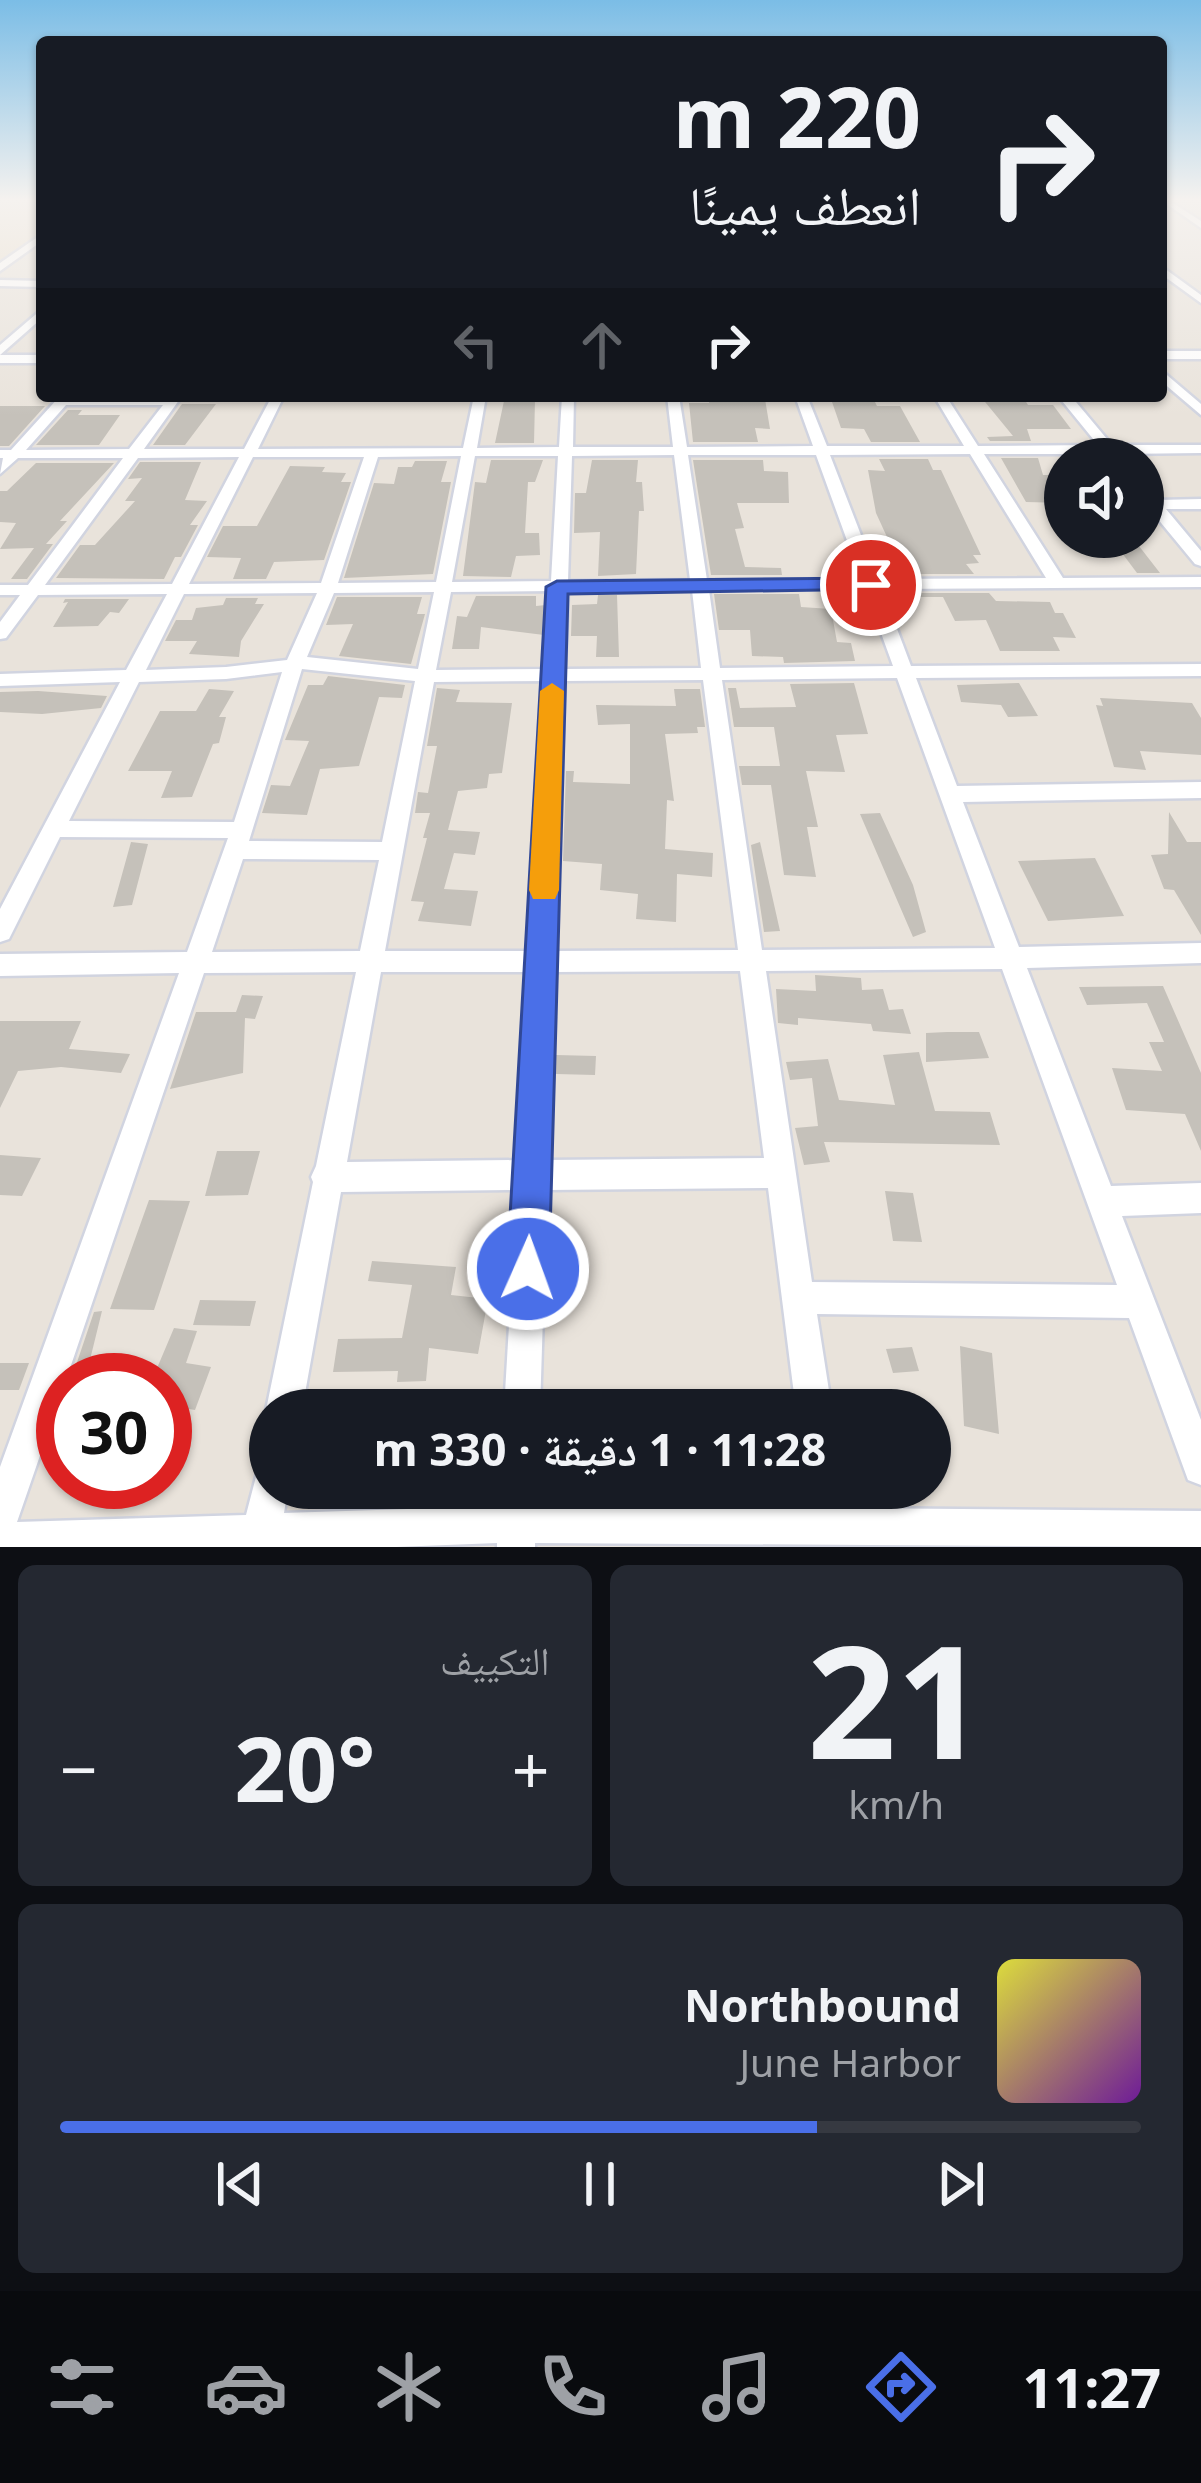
<!DOCTYPE html>
<html lang="ar">
<head>
<meta charset="utf-8">
<style>
	:root { --surface:#171b24; --page:#242831; --text:#f1f3f6; --muted:#9ea1a6; --line:#363941; --accent:#4a6fe8 }
	body { margin:0; font-family:"Noto Sans","Noto Naskh Arabic",sans-serif; background:var(--page); color:var(--text); direction:rtl; height:100vh; display:flex; flex-direction:column; font-size:45px; white-space:nowrap }
	* { box-sizing:border-box; margin:0 }
	p { font-size:39px; color:var(--muted) }
	.icon { flex:none; width:66px; height:66px; fill:none; stroke:currentColor; stroke-width:2; stroke-linecap:round; stroke-linejoin:round }
	.map { position:relative; height:1547px; overflow:hidden; direction:ltr }
	.side { display:flex; flex-direction:column; gap:18px; padding:18px; background:#0d0f14; flex:1 }
	.side>* { flex:none }
	.guide { position:absolute; left:36px; top:36px; width:1131px; height:366px; border-radius:12px; box-shadow:0 3px 9px #0004; direction:rtl; background:#171b24; color:var(--text); overflow:hidden }
	.controls { position:absolute; left:1044px; top:438px; display:grid; gap:24px }
	.controls a { display:grid; place-items:center; width:120px; height:120px; border-radius:50%; background:var(--surface); box-shadow:0 3px 9px #0004; font-size:60px }
	.speed { position:absolute; left:36px; top:1353px; display:flex; gap:24px; font-size:60px; font-weight:700; text-align:center }
	.speed>* { display:grid; place-content:center; width:156px; height:156px; border-radius:50%; background:var(--surface); box-shadow:0 3px 9px #0004; line-height:1 }
	.speed .limit { border:18px solid #d22; background:#fff; color:#111 }
	.pin { position:absolute; display:grid; place-items:center; width:102px; height:102px; color:#fff; margin:-51px; border:6px solid #fff; border-radius:50%; box-shadow:0 3px 12px #0007 }
	.me { position:absolute; width:132px; margin:-66px; rotate:2deg; stroke-linejoin:round; filter:drop-shadow(0 0 9px #0008) }
	.turn { display:flex; align-items:center; gap:42px; height:252px; padding:0 48px; font-size:54px }
	.turn .icon { width:156px; height:156px; stroke-width:2.5 }
	.turn b { display:block; font-size:84px; line-height:102px }
	.lanes { display:flex; align-items:center; height:114px; padding:0 48px; background:#0003; justify-content:center; gap:60px; direction:ltr }
	.lanes .off { opacity:.35 }
	.big { font-size:90px; font-weight:700; line-height:1.1 }
	.side .card { flex:1; display:flex; flex-direction:column; justify-content:center; gap:18px; min-width:0; padding:0 42px; border-radius:18px; background:var(--page) }
	.side .dial { align-items:center; gap:0 }
	.dial b { font-size:156px; line-height:1 }
	.song { display:flex; align-items:center; gap:36px }
	.cover { width:144px; height:144px; border-radius:18px; background:linear-gradient(135deg,hsl(60 70% 55%),hsl(280 70% 35%)) }
	.played { height:12px; border-radius:6px; background:linear-gradient(90deg,var(--accent) 70%,var(--line) 70%) }
	.keys { display:flex; justify-content:space-around; direction:ltr }
	.heat { display:flex; justify-content:space-between; align-items:center; font-size:66px; direction:ltr }
	.side .tiles { flex:1; display:grid; gap:18px; grid-template-columns:1fr 1fr }
	.card:last-child { grid-column:span 2 }
	.trip { position:absolute; left:249px; top:1389px; width:702px; height:120px; border-radius:60px; background:var(--surface); box-shadow:0 3px 9px #0004; font-weight:700; line-height:120px; text-align:center; direction:rtl }
	.tab-bar { display:flex; height:192px; justify-content:space-around; align-items:center; background:#090b0e; color:var(--muted) }
	.tab-bar .icon { width:84px; height:84px }
	.tab-bar .active { color:var(--accent) }
	.tab-bar b { font-size:54px; color:var(--text) }
	.map>svg:first-child { display:block }
</style>
</head>
<body>
<div class="map">
<svg width="1201" height="1547" viewBox="0 0 1201 1547">
	<rect width="100%" height="100%" fill="#e9e3db"/>
	<!-- education -->
	<path fill="#eadfcc" d="M 0,200 L 42,200 L 42,233 L 0,265 Z"/>
	<!-- building -->
	<path fill="#c5c1ba" d="M 710,396 L 765,399 L 770,429 L 755,428 L 758,442 L 693,442 L 689,403 L 709,403 Z
		M 981,397 L 1023,397 L 1028,405 L 1053,405 L 1071,429 L 1027,429 L 1031,441 L 990,441 L 987,437 L 1013,436 Z
		M 831,399 L 874,400 L 877,406 L 900,406 L 920,442 L 871,442 L 864,429 L 841,428 Z
		M 535,400 L 534,443 L 495,443 L 504,401 Z
		M 182,404 L 216,404 L 185,445 L 153,445 Z
		M 0,406 L 45,406 L 9,446 L 0,446 Z
		M 68,410 L 82,410 L 78,415 L 120,415 L 99,445 L 36,445 Z
		M 1001,458 L 1038,458 L 1043,475 L 1065,475 L 1065,503 L 1026,502 Z
		M 879,459 L 928,459 L 933,470 L 941,470 L 981,555 L 973,555 L 979,563 L 966,564 L 974,574 L 904,574 L 876,513 L 868,470 L 885,471 Z
		M 491,460 L 543,460 L 535,482 L 528,482 L 525,533 L 539,533 L 540,555 L 516,556 L 511,577 L 463,576 L 475,482 L 486,483 Z
		M 592,460 L 638,460 L 636,482 L 642,482 L 644,511 L 639,511 L 636,574 L 598,576 L 600,532 L 574,533 L 575,493 L 586,493 Z
		M 693,460 L 763,460 L 764,471 L 788,472 L 789,503 L 737,503 L 744,528 L 735,529 L 745,567 L 781,568 L 782,575 L 711,575 Z
		M 415,461 L 447,461 L 441,482 L 451,482 L 433,574 L 344,578 L 374,483 L 394,484 L 398,467 L 412,467 Z
		M 140,462 L 201,462 L 185,500 L 207,501 L 190,525 L 198,525 L 181,557 L 175,557 L 164,579 L 56,578 L 80,545 L 95,545 L 135,501 L 125,501 L 142,478 L 128,479 Z
		M 36,463 L 114,463 L 60,521 L 67,521 L 46,544 L 53,544 L 27,579 L 11,579 L 34,548 L 0,549 L 16,523 L 0,522 L 0,491 L 7,491 Z
		M 290,466 L 325,467 L 322,472 L 346,473 L 341,482 L 351,482 L 324,560 L 274,562 L 266,579 L 233,579 L 241,558 L 207,557 L 223,526 L 257,526 Z
		M 1110,537 L 1132,537 L 1160,573 L 1137,573 Z
		M 914,593 L 989,593 L 996,601 L 1050,602 L 1055,613 L 1063,613 L 1076,638 L 1053,637 L 1060,651 L 1000,651 L 986,620 L 955,621 L 943,597 L 915,597 Z
		M 714,594 L 799,594 L 801,607 L 831,609 L 837,642 L 851,643 L 855,661 L 784,663 L 783,657 L 752,656 L 750,630 L 719,630 Z
		M 598,595 L 617,595 L 619,657 L 596,657 L 597,636 L 571,636 L 572,605 L 597,604 Z
		M 476,596 L 536,596 L 536,606 L 546,605 L 544,635 L 481,627 L 479,649 L 452,649 L 457,616 L 467,617 Z
		M 337,597 L 422,597 L 417,614 L 425,614 L 411,664 L 339,656 L 353,624 L 326,625 Z
		M 226,598 L 258,598 L 255,604 L 264,604 L 241,641 L 239,657 L 189,654 L 197,641 L 165,641 L 176,620 L 192,620 L 196,608 L 223,605 Z
		M 65,599 L 129,599 L 119,613 L 110,612 L 98,626 L 53,627 L 68,602 L 63,603 Z
		M 328,676 L 405,685 L 402,698 L 379,697 L 359,766 L 320,769 L 307,815 L 262,813 L 271,785 L 290,786 L 309,741 L 285,740 L 308,685 L 323,685 Z
		M 854,683 L 868,734 L 836,735 L 845,772 L 806,771 L 818,827 L 807,827 L 816,877 L 784,875 L 771,785 L 742,785 L 739,766 L 780,766 L 774,727 L 734,727 L 728,688 L 736,688 L 740,708 L 796,707 L 790,684 Z
		M 1019,683 L 1038,716 L 1008,717 L 1001,705 L 961,702 L 957,685 Z
		M 437,688 L 460,690 L 456,702 L 512,703 L 502,773 L 489,774 L 487,788 L 458,791 L 448,830 L 480,832 L 475,855 L 454,853 L 444,889 L 478,891 L 471,926 L 418,921 L 424,902 L 411,901 L 427,838 L 423,838 L 430,813 L 415,813 L 418,792 L 428,793 L 437,746 L 427,746 Z
		M 209,689 L 234,691 L 219,717 L 226,717 L 219,743 L 213,744 L 192,797 L 161,798 L 172,771 L 128,771 L 160,711 L 196,711 Z
		M 674,689 L 700,689 L 705,727 L 697,727 L 698,733 L 665,734 L 674,801 L 667,800 L 665,849 L 713,853 L 712,877 L 677,874 L 676,922 L 636,919 L 638,894 L 600,890 L 602,864 L 563,861 L 566,771 L 574,771 L 573,782 L 630,784 L 630,724 L 598,725 L 596,705 L 676,706 Z
		M 38,691 L 107,696 L 101,708 L 42,714 L 0,712 L 0,692 Z
		M 1100,698 L 1192,703 L 1201,718 L 1201,755 L 1140,751 L 1146,770 L 1114,767 L 1096,705 L 1103,706 Z
		M 1169,812 L 1187,842 L 1201,842 L 1201,935 L 1174,890 L 1164,889 L 1151,855 L 1168,854 Z
		M 880,813 L 913,885 L 926,932 L 913,937 L 860,814 Z
		M 131,842 L 148,844 L 132,905 L 113,907 Z
		M 760,842 L 780,931 L 764,932 L 751,845 Z
		M 1095,858 L 1124,916 L 1048,921 L 1018,861 Z
		M 815,975 L 861,978 L 862,990 L 883,989 L 889,1010 L 903,1009 L 911,1034 L 873,1031 L 871,1024 L 798,1018 L 798,1025 L 778,1023 L 776,989 L 816,991 Z
		M 1163,986 L 1201,1073 L 1201,1151 L 1185,1114 L 1126,1110 L 1112,1068 L 1162,1071 L 1149,1042 L 1164,1042 L 1147,1003 L 1087,1005 L 1079,987 Z
		M 242,995 L 263,996 L 255,1019 L 245,1018 L 243,1073 L 170,1089 L 196,1012 L 236,1012 Z
		M 0,1021 L 81,1021 L 69,1049 L 130,1054 L 121,1073 L 61,1067 L 18,1071 L 0,1108 Z
		M 947,1032 L 979,1032 L 989,1058 L 926,1062 L 926,1033 Z
		M 919,1052 L 935,1111 L 990,1112 L 1000,1145 L 824,1142 L 830,1162 L 804,1165 L 795,1128 L 818,1126 L 812,1078 L 790,1080 L 786,1062 L 828,1059 L 839,1100 L 895,1105 L 883,1055 Z
		M 556,1055 L 596,1056 L 595,1075 L 556,1074 Z
		M 217,1151 L 260,1151 L 248,1195 L 205,1196 Z
		M 0,1155 L 41,1158 L 22,1196 L 0,1195 Z
		M 885,1191 L 913,1193 L 922,1242 L 893,1241 Z
		M 149,1200 L 190,1201 L 154,1310 L 110,1309 Z
		M 372,1261 L 456,1267 L 451,1295 L 488,1299 L 478,1354 L 429,1348 L 426,1381 L 397,1382 L 398,1371 L 333,1372 L 338,1339 L 402,1338 L 412,1285 L 368,1281 Z
		M 200,1300 L 256,1301 L 250,1326 L 193,1325 Z
		M 102,1311 L 85,1380 L 71,1380 L 94,1312 Z
		M 174,1328 L 197,1331 L 186,1363 L 211,1367 L 195,1410 L 165,1405 L 165,1380 L 152,1380 Z
		M 960,1346 L 992,1353 L 999,1434 L 964,1426 Z
		M 912,1347 L 919,1371 L 893,1373 L 886,1349 Z
		M 0,1363 L 29,1363 L 19,1390 L 0,1390 Z"/>
	<g fill="none" stroke-linecap="round" stroke-linejoin="round">
		<!-- street casing -->
		<g stroke="#d1d4e0" stroke-width="5">
			<path id="street" d="M 1161,200 L 1168,200 L 1201,221 L 1201,228 Z
				M 42,234 L 42,241 L 0,271 L 0,263 Z
				M 1161,266 L 1201,295 L 1201,303 L 1161,274 Z
				M 0,280 L 42,281 L 42,287 L 0,286 Z
				M 42,309 L 42,318 L 0,355 L 0,345 Z
				M 1161,351 L 1201,351 L 1201,359 L 1161,359 Z
				M 0,355 L 42,355 L 42,363 L 0,363 Z
				M 1161,370 L 1201,404 L 1201,415 L 1161,381 Z
				M 60,396 L 182,396 L 144,449 L 244,449 L 272,396 L 284,396 L 258,449 L 463,448 L 474,396 L 486,396 L 477,448 L 559,447 L 562,396 L 574,396 L 573,447 L 673,447 L 667,396 L 679,396 L 687,447 L 813,446 L 795,396 L 807,396 L 827,446 L 964,446 L 934,396 L 946,396 L 978,446 L 1098,445 L 1058,396 L 1071,396 L 1112,445 L 1201,445 L 1201,453 L 1119,454 L 1112,458 L 1104,454 L 984,454 L 1063,578 L 1201,577 L 1201,587 L 882,589 L 911,666 L 1201,664 L 1201,676 L 916,678 L 957,786 L 1201,782 L 1201,798 L 963,802 L 1019,947 L 1201,943 L 1201,963 L 1027,968 L 1111,1186 L 1201,1183 L 1201,1213 L 1122,1216 L 1201,1420 L 1201,1485 L 1188,1480 L 1129,1318 L 817,1314 L 832,1410 L 796,1410 L 768,1188 L 547,1190 L 540,1410 L 504,1410 L 517,1190 L 341,1192 L 302,1410 L 270,1410 L 270,1418 L 266,1410 L 313,1182 L 311,1177 L 316,1166 L 356,972 L 204,973 L 66,1380 L 63,1380 L 63,1389 L 17,1522 L 246,1515 L 257,1473 L 270,1468 L 270,1488 L 288,1488 L 284,1513 L 500,1506 L 501,1488 L 537,1488 L 537,1505 L 808,1508 L 806,1488 L 842,1488 L 846,1508 L 1201,1511 L 1201,1547 L 535,1543 L 535,1547 L 497,1547 L 497,1543 L 396,1547 L 0,1547 L 0,1467 L 179,973 L 0,976 L 0,954 L 187,952 L 228,838 L 60,837 L 9,939 L 0,942 L 0,909 L 120,682 L 0,686 L 0,674 L 126,670 L 167,594 L 38,595 L 6,638 L 0,639 L 0,622 L 20,595 L 0,595 L 0,585 L 28,585 L 123,458 L 18,458 L 0,474 L 3,458 L 0,458 L 0,450 L 11,450 ZM 66,405 L 163,405 L 129,449 L 26,450 ZM 970,454 L 1046,578 L 878,579 L 830,455 ZM 674,455 L 690,580 L 568,581 L 572,456 ZM 688,455 L 816,455 L 861,579 L 707,580 ZM 461,456 L 436,582 L 338,583 L 378,457 ZM 475,456 L 558,456 L 551,581 L 452,582 ZM 239,457 L 172,584 L 45,585 L 138,458 ZM 253,457 L 364,457 L 321,583 L 189,584 ZM 865,589 L 893,666 L 720,668 L 709,590 ZM 692,590 L 701,668 L 565,669 L 568,591 ZM 551,591 L 546,669 L 436,670 L 451,592 ZM 434,592 L 418,669 L 307,657 L 334,593 ZM 317,593 L 287,660 L 226,667 L 146,670 L 184,594 ZM 302,669 L 415,681 L 382,842 L 249,841 ZM 282,672 L 234,822 L 69,821 L 139,682 L 226,679 ZM 897,678 L 995,948 L 762,950 L 722,680 ZM 703,680 L 738,950 L 555,951 L 565,681 ZM 546,681 L 530,951 L 385,951 L 434,682 ZM 243,859 L 379,860 L 360,951 L 212,952 ZM 1002,969 L 1117,1285 L 812,1282 L 766,971 ZM 740,971 L 764,1158 L 548,1160 L 555,972 ZM 381,972 L 529,972 L 519,1160 L 347,1162 Z
				M 1143,487 L 1159,500 L 1201,499 L 1201,509 L 1166,509 L 1201,551 L 1201,566 L 1195,564 L 1143,501 Z"/>
		</g>
		<!-- street -->
		<use href="#street" fill="#fff" fill-rule="evenodd"/>
	</g>
	<!-- sky -->
	<linearGradient id="sky" x2="0" y2="1"><stop stop-color="#7bbde6"/><stop offset="0.48" stop-color="#f5f2ef"/><stop offset="1" stop-color="#f5f2ef" stop-opacity="0"/></linearGradient>
	<rect width="1201" height="416" fill="url(#sky)"/>
	<!-- route -->
	<path fill="#4a6fe8" stroke="#304897" stroke-width="3" d="M 871,578 L 879,580 L 879,589 L 568,594 L 549,1269 L 543,1283 L 528,1289 L 513,1283 L 507,1269 L 546,587 L 557,581 Z"/>
	<!-- slow -->
	<path fill="#f59e0b" d="M 552,683 L 564,691 L 559,890 L 555,899 L 533,899 L 529,890 L 540,691 Z"/>
</svg>
<div class="controls">
<a><svg class="icon" aria-label="sound" viewBox="0 0 24 24"><path d="M4 9h4l5-4v14l-5-4H4zM17 9q2 3 0 6"/></svg></a>
</div>
<div class="speed"><div class="limit">30</div></div>
<div class="pin" style="left:871px;top:585px;background:#d93025"><svg class="icon" aria-label="arrive" viewBox="0 0 24 24"><path d="M6 21V4h12l-3 4 3 4H6"/></svg></div>
<svg class="me" style="left:528px;top:1269px" viewBox="-20 -20 40 40"><circle r="17" fill="#4a6fe8" stroke="#fff" stroke-width="3"/><path d="M0-11L8 9 0 5-8 9z" fill="#fff"/></svg>
<div class="trip">11:28 · 1 دقيقة · 330 m</div>
<div class="guide">
<div class="turn"><svg class="icon" aria-label="right" viewBox="0 0 24 24"><path d="M7 20v-9h11M14 6l5 5-5 5"/></svg><div><b>220 m</b>انعطف يمينًا</div></div>
<div class="lanes"><svg class="icon off" aria-label="left" viewBox="0 0 24 24"><path d="M17 20v-9H6M10 6l-5 5 5 5"/></svg><svg class="icon off" aria-label="ahead" viewBox="0 0 24 24"><path d="M12 20V5M6 11l6-6 6 6"/></svg><svg class="icon" aria-label="right" viewBox="0 0 24 24"><path d="M7 20v-9h11M14 6l5 5-5 5"/></svg></div>
</div>
</div>
<section class="side">
<div class="tiles">
<div class="card dial"><b>21</b><p>km/h</p></div>
<div class="card"><p>التكييف</p>
<div class="heat"><a>−</a><b class="big">20°</b><a>+</a></div>
</div>
<div class="card">
<div class="song"><i class="cover"></i><div><b>Northbound</b><p>June Harbor</p></div></div>
<div class="played"></div>
<div class="keys"><svg class="icon" aria-label="previous" viewBox="0 0 24 24"><path d="M18 5L8 12l10 7zM5 5v14"/></svg><svg class="icon" aria-label="pause" viewBox="0 0 24 24"><path d="M8 5v14M16 5v14"/></svg><svg class="icon" aria-label="next" viewBox="0 0 24 24"><path d="M6 5l10 7-10 7zM19 5v14"/></svg></div>
</div>
</div>
</section>
<nav class="tab-bar">
<b>11:27</b>
<svg class="icon active" aria-label="directions" viewBox="0 0 24 24"><path d="M12 3l9 9-9 9-9-9zM9 14v-3h6M13 9l2 2-2 2"/></svg>
<svg class="icon" aria-label="music" viewBox="0 0 24 24"><path d="M9 18V5l10-2v13"/><circle cx="6" cy="18" r="3"/><circle cx="16" cy="16" r="3"/></svg>
<svg class="icon" aria-label="phone" viewBox="0 0 24 24"><path d="M5 4h4l2 5-3 2q2 4 5 5l2-3 5 2v4C11 20 4 13 5 4z"/></svg>
<svg class="icon" aria-label="climate" viewBox="0 0 24 24"><path d="M12 3v18M4 7l16 10M4 17L20 7"/></svg>
<svg class="icon" aria-label="car" viewBox="0 0 24 24"><path d="M5 17H2v-5l4-1 3-4h7l3 4 3 1v5h-3M9 17h6M6 11h13"/><circle cx="7" cy="17" r="2"/><circle cx="17" cy="17" r="2"/></svg>
<svg class="icon" aria-label="filters" viewBox="0 0 24 24"><path d="M4 7h16M4 17h16"/><circle cx="9" cy="7" r="2"/><circle cx="15" cy="17" r="2"/></svg>
</nav>
</body>
</html>
